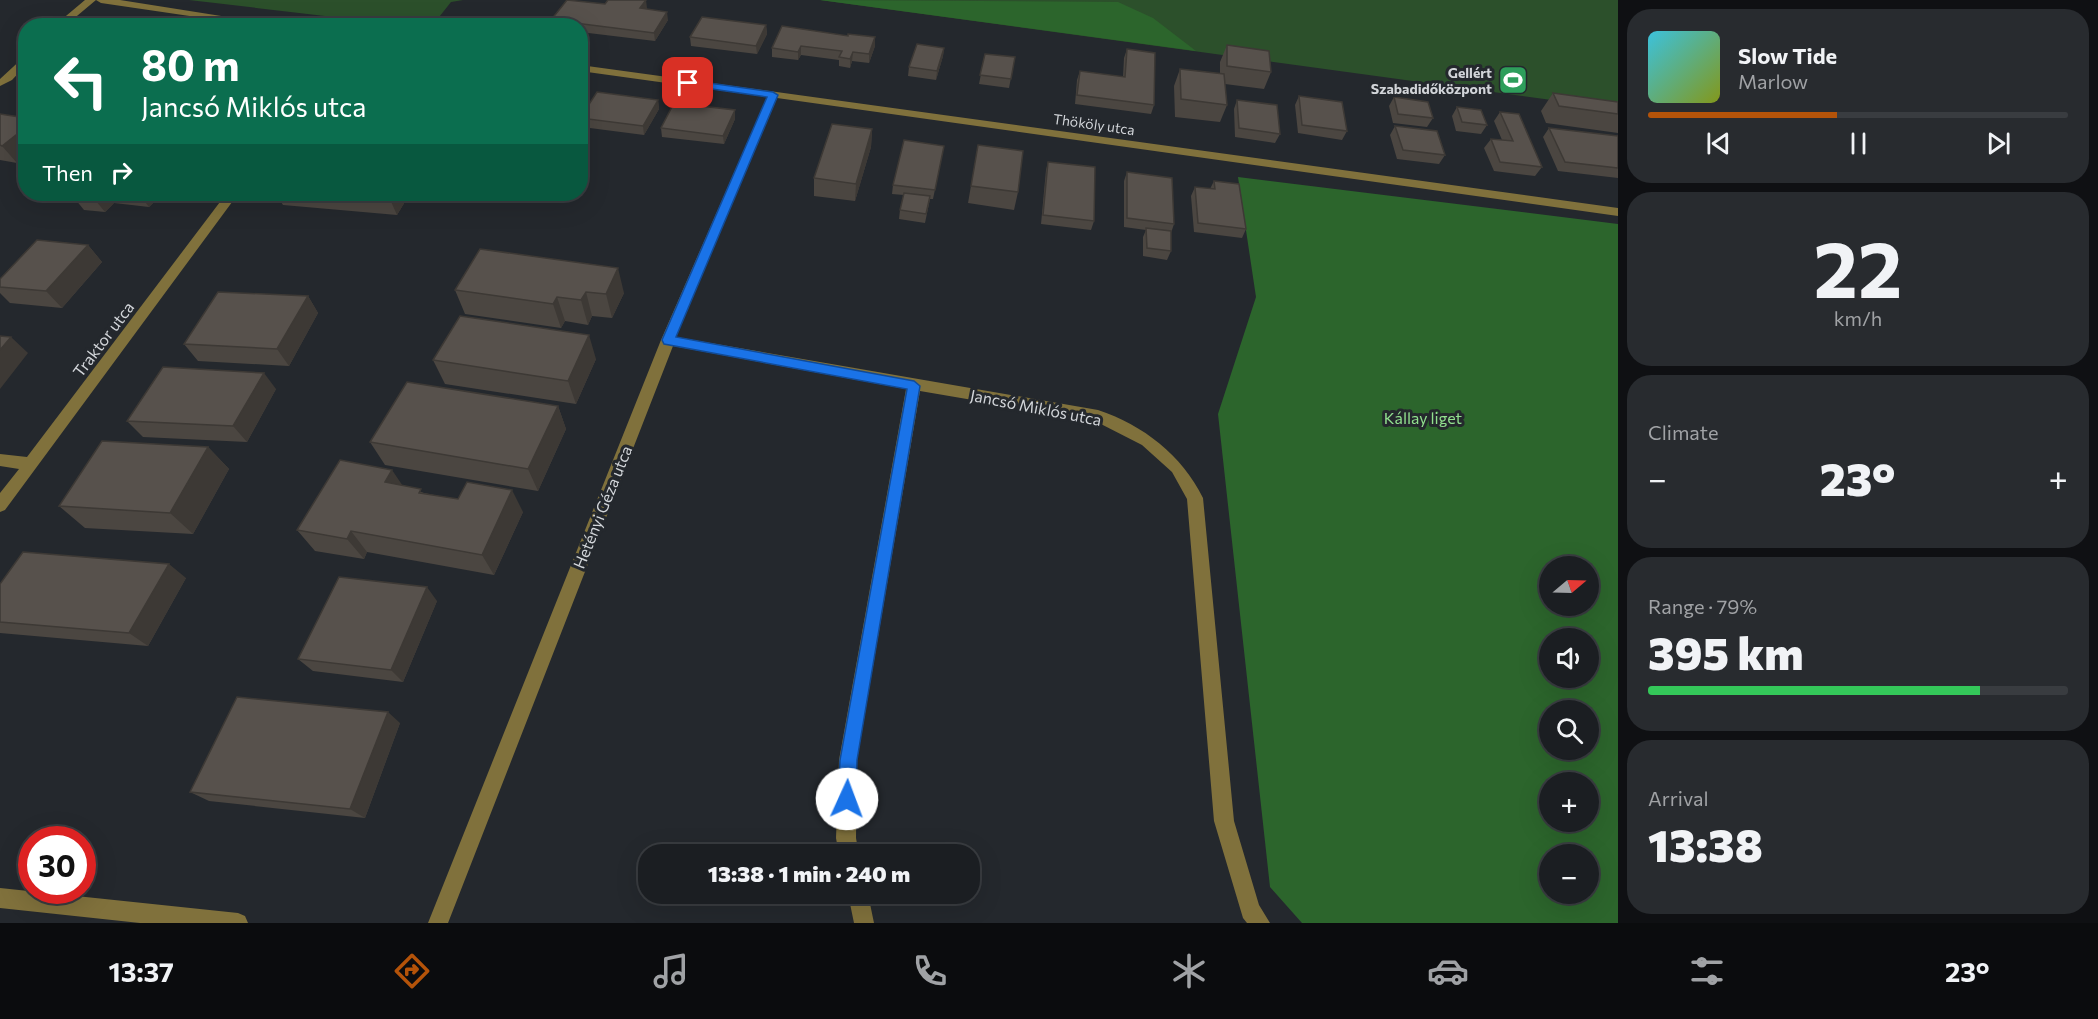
<!DOCTYPE html>
<html lang="en">
<head>
<meta charset="utf-8">
<style>
	:root { --surface:#1b1e22; --page:#282b2f; --text:#f1f3f6; --muted:#a0a2a5; --line:#393c40; --accent:#b45309 }
	body { margin:0; font-family:Commissioner,sans-serif; background:var(--page); color:var(--text); height:100vh; display:flex; flex-direction:column; font-size:22px; white-space:nowrap }
	* { box-sizing:border-box; margin:0 }
	p { font-size:20px; color:var(--muted) }
	.icon { flex:none; width:33px; height:33px; fill:none; stroke:currentColor; stroke-width:2; stroke-linecap:round; stroke-linejoin:round }
	.map { position:relative; flex:1; overflow:hidden }
	.sheet { display:flex; flex-direction:column; gap:9px; padding:9px; background:#0f1013; width:480px }
	.sheet>* { flex:none }
	.hud { position:absolute; left:18px; top:18px; width:570px; height:183px; border-radius:24px; box-shadow:0 6px 24px #0002,0 0 0 2px var(--line); background:#0b6e4f; color:#fff; overflow:hidden }
	.needle { width:39px; rotate:71deg }
	.tools { position:absolute; left:1539px; top:556px; display:grid; gap:12px }
	.tools a { display:grid; place-items:center; width:60px; height:60px; border-radius:50%; background:var(--surface); box-shadow:0 6px 24px #0002,0 0 0 2px var(--line); font-size:30px }
	.speed { position:absolute; left:18px; top:826px; display:flex; gap:12px; font-size:30px; font-weight:700; text-align:center }
	.speed>* { display:grid; place-content:center; width:78px; height:78px; border-radius:50%; background:var(--surface); box-shadow:0 6px 24px #0002,0 0 0 2px var(--line); line-height:1 }
	.speed .limit { border:9px solid #d22; background:#fff; color:#111 }
	.pin { position:absolute; display:grid; place-items:center; width:51px; height:51px; color:#fff; margin:-26px; border-radius:12px; box-shadow:0 3px 9px #0006 }
	.me { position:absolute; width:66px; margin:-33px; rotate:2deg; stroke-linejoin:round; filter:drop-shadow(0 0 4px #0008) }
	.turn { display:flex; align-items:center; gap:21px; height:126px; padding:0 24px; font-size:27px }
	.turn .icon { width:78px; height:78px; stroke-width:2.5 }
	.turn b { display:block; font-size:42px; line-height:51px }
	.then { display:flex; align-items:center; height:57px; padding:0 24px; background:#0003; gap:12px; font-size:22px }
	.big { font-size:45px; font-weight:800; line-height:1.1 }
	.sheet .card { flex:1; display:flex; flex-direction:column; justify-content:center; gap:9px; min-width:0; padding:0 21px; border-radius:24px; background:var(--page) }
	.sheet .dial { align-items:center; gap:0 }
	.dial b { font-size:78px; line-height:1 }
	.song { display:flex; align-items:center; gap:18px }
	.cover { width:72px; height:72px; border-radius:9px; background:linear-gradient(135deg,hsl(190 70% 55%),hsl(70 70% 35%)) }
	.played { height:6px; border-radius:3px; background:linear-gradient(90deg,var(--accent) 45%,var(--line) 45%) }
	.keys { display:flex; justify-content:space-around; direction:ltr }
	.heat { display:flex; justify-content:space-between; align-items:center; font-size:33px; direction:ltr }
	.charge { height:9px; border-radius:4px; background:linear-gradient(90deg,#34c759 79%,var(--line) 0) }
	.trip { position:absolute; left:638px; top:844px; width:342px; height:60px; border-radius:24px; background:var(--surface); box-shadow:0 6px 24px #0002,0 0 0 2px var(--line); font-weight:800; line-height:60px; text-align:center }
	.menu { display:flex; height:96px; justify-content:space-around; align-items:center; background:#0b0c0e; color:var(--muted) }
	.menu .icon { width:42px; height:42px }
	.menu .on { color:var(--accent) }
	.menu b { font-size:27px; color:var(--text) }
	main { display:flex; flex:1; min-height:0 }
	.map>svg:first-child { display:block }
</style>
</head>
<body>
<main>
<div class="map">
<svg width="1618" height="923" viewBox="0 0 1618 923">
	<rect width="100%" height="100%" fill="#24282d"/>
	<!-- green -->
	<path fill="#2c502b" d="M 189,0 L 463,0 L 451,2 L 432,26 L 402,25 Z
		M 820,0 L 1618,0 L 1618,109 Z"/>
	<!-- forest -->
	<path fill="#2c652c" fill-rule="evenodd" d="M 820,0 L 1118,2 L 1153,18 L 1196,51 Z
		M 1238,177 L 1618,224 L 1618,923 L 1302,923 L 1270,887 L 1218,414 L 1256,297 ZM 1550,567 L 1588,567 L 1588,606 L 1550,606 ZM 1550,639 L 1588,639 L 1588,678 L 1550,678 ZM 1550,711 L 1588,711 L 1588,750 L 1550,750 ZM 1550,783 L 1588,783 L 1588,822 L 1550,822 ZM 1550,855 L 1588,855 L 1588,894 L 1550,894 Z"/>
	<g fill="none" stroke-linecap="round" stroke-linejoin="round">
		<!-- minor -->
		<path fill="#80713c" fill-rule="evenodd" d="M 85,0 L 96,0 L 65,26 L 54,26 Z
			M 96,0 L 120,0 L 284,26 L 257,26 L 101,3 Z
			M 26,55 L 26,65 L 12,80 L 0,86 L 0,79 Z
			M 580,65 L 1618,208 L 1618,216 L 777,98 L 676,337 L 1098,410 C 1143,425 1182,455 1203,498 L 1234,821 L 1259,905 L 1270,923 L 1247,923 L 1243,918 L 1214,821 L 1187,499 L 1172,472 L 1142,445 L 1095,421 L 920,391 L 857,760 L 856,838 L 859,855 L 839,855 L 836,838 L 839,760 L 906,389 L 673,346 L 448,923 L 428,923 L 661,340 L 767,97 L 580,71 Z
			M 226,194 L 238,194 L 5,510 L 0,512 L 0,493 L 19,469 L 0,466 L 0,454 L 27,457 Z
			M 0,888 L 238,913 L 245,916 L 248,923 L 140,923 L 0,908 Z
			M 848,894 L 868,894 L 874,923 L 854,923 Z"/>
	</g>
	<!-- wall -->
	<path fill="#4b4641" d="M 647,8 L 647,9 L 668,20 L 655,41 L 580,32 L 580,26 L 552,26 L 551,20 Z
		M 766,25 L 767,34 L 757,54 L 691,46 L 690,37 Z
		M 782,26 L 875,46 L 869,63 L 852,61 L 850,68 L 839,66 L 839,60 L 801,55 L 798,60 L 772,57 L 772,48 Z
		M 1227,45 L 1271,72 L 1264,89 L 1225,84 L 1227,105 L 1220,122 L 1175,117 L 1174,86 L 1180,69 L 1220,74 L 1220,62 Z
		M 944,48 L 943,56 L 936,80 L 908,76 L 909,67 Z
		M 1127,49 L 1154,105 L 1151,114 L 1075,104 L 1077,80 L 1080,71 L 1123,77 L 1124,58 Z
		M 985,54 L 1015,57 L 1009,88 L 979,84 Z
		M 1553,93 L 1618,102 L 1618,133 L 1546,123 L 1541,111 Z
		M 1299,96 L 1347,131 L 1342,140 L 1298,133 L 1295,105 Z
		M 1394,97 L 1433,118 L 1427,127 L 1393,123 L 1389,106 Z
		M 658,100 L 659,109 L 644,135 L 582,127 L 580,118 Z
		M 1237,100 L 1280,134 L 1275,143 L 1235,137 L 1234,109 Z
		M 1457,107 L 1487,125 L 1481,134 L 1456,131 L 1452,116 Z
		M 735,110 L 735,119 L 724,144 L 662,137 L 661,128 Z
		M 1500,112 L 1542,167 L 1535,176 L 1494,171 L 1484,148 L 1491,139 L 1502,140 L 1494,121 Z
		M 0,114 L 17,163 L 0,160 Z
		M 1395,126 L 1445,155 L 1439,164 L 1397,159 L 1390,135 Z
		M 1549,128 L 1618,136 L 1618,178 L 1558,171 L 1543,137 Z
		M 872,129 L 871,147 L 855,201 L 814,196 L 814,178 Z
		M 978,145 L 1018,192 L 1014,210 L 968,203 Z
		M 944,146 L 933,199 L 930,199 L 925,223 L 899,219 L 900,210 L 904,195 L 892,194 L 893,185 Z
		M 1048,162 L 1094,221 L 1091,230 L 1041,224 L 1046,170 Z
		M 1127,172 L 1174,224 L 1171,233 L 1171,251 L 1167,260 L 1143,256 L 1143,237 L 1146,230 L 1124,227 L 1124,181 Z
		M 1214,181 L 1246,229 L 1242,238 L 1194,232 L 1191,196 L 1195,187 L 1210,189 Z
		M 71,194 L 162,194 L 149,207 L 114,203 L 105,212 L 84,210 Z
		M 276,194 L 409,194 L 409,195 L 397,215 L 283,205 Z
		M 88,245 L 102,262 L 62,308 L 10,303 L 0,293 L 0,279 Z
		M 455,290 L 624,293 L 612,318 L 592,316 L 588,325 L 565,321 L 561,328 L 465,314 Z
		M 308,296 L 318,313 L 289,366 L 198,361 L 184,344 Z
		M 596,359 L 576,404 L 445,384 L 433,360 Z
		M 276,389 L 247,442 L 143,437 L 127,421 Z
		M 558,406 L 566,429 L 538,491 L 385,465 L 370,442 Z
		M 208,447 L 229,469 L 193,534 L 85,528 L 59,506 Z
		M 403,485 L 424,493 L 523,512 L 494,575 L 367,552 L 364,559 L 315,551 L 297,530 Z
		M 186,578 L 148,646 L 0,633 L 0,584 Z
		M 437,601 L 403,682 L 313,671 L 298,659 Z
		M 400,723 L 365,818 L 209,801 L 190,792 Z"/>
	<!-- shaded-wall -->
	<path fill="#3d3935" d="M 646,0 L 647,8 L 642,17 L 640,8 Z
		M 667,12 L 668,20 L 655,41 L 654,33 Z
		M 766,25 L 767,34 L 757,54 L 756,46 Z
		M 875,37 L 875,46 L 869,63 L 869,54 Z
		M 801,46 L 801,55 L 798,60 L 798,52 Z
		M 944,48 L 943,56 L 936,80 L 937,71 Z
		M 853,52 L 852,61 L 850,68 L 850,59 Z
		M 658,100 L 659,109 L 644,135 L 643,126 Z
		M 735,110 L 735,119 L 724,144 L 723,136 Z
		M 26,127 L 26,156 L 17,163 L 2,146 Z
		M 872,129 L 871,147 L 855,201 L 856,184 Z
		M 92,194 L 107,194 L 114,203 L 105,212 L 91,195 Z
		M 139,194 L 162,194 L 149,207 Z
		M 392,194 L 409,194 L 409,195 L 397,215 L 389,197 Z
		M 88,245 L 102,262 L 62,308 L 46,291 Z
		M 618,268 L 624,293 L 612,318 L 606,294 Z
		M 586,292 L 592,316 L 588,325 L 581,300 Z
		M 308,296 L 318,313 L 289,366 L 277,349 Z
		M 557,297 L 565,321 L 561,328 L 553,304 Z
		M 589,335 L 596,359 L 576,404 L 568,381 Z
		M 11,337 L 28,353 L 0,389 L 0,350 Z
		M 264,373 L 276,389 L 247,442 L 233,426 Z
		M 558,406 L 566,429 L 538,491 L 528,469 Z
		M 208,447 L 229,469 L 193,534 L 170,513 Z
		M 392,470 L 407,492 L 385,482 Z
		M 512,490 L 523,512 L 494,575 L 482,555 Z
		M 351,531 L 367,552 L 364,559 L 347,539 Z
		M 169,564 L 186,578 L 148,646 L 129,633 Z
		M 427,587 L 437,601 L 403,682 L 391,670 Z
		M 388,712 L 400,723 L 365,818 L 350,809 Z"/>
	<!-- building -->
	<path fill="#57514c" stroke="#3d3935" stroke-width="1.5" d="M 567,0 L 605,4 L 608,0 L 646,0 L 640,8 L 667,12 L 654,33 L 551,20 Z
		M 702,17 L 766,25 L 756,46 L 690,37 Z
		M 782,26 L 848,36 L 848,34 L 875,37 L 869,54 L 853,52 L 850,59 L 839,57 L 842,51 L 801,46 L 798,52 L 772,48 Z
		M 917,44 L 944,48 L 937,71 L 909,67 Z
		M 1227,45 L 1269,51 L 1271,72 L 1227,66 Z
		M 1127,49 L 1155,53 L 1154,105 L 1077,95 L 1080,71 L 1125,77 Z
		M 985,54 L 1015,57 L 1011,79 L 980,75 Z
		M 1180,69 L 1224,74 L 1227,105 L 1181,99 Z
		M 597,92 L 658,100 L 643,126 L 580,118 Z
		M 1553,93 L 1618,102 L 1618,114 L 1559,106 Z
		M 1299,96 L 1342,102 L 1347,131 L 1302,125 Z
		M 1394,97 L 1428,102 L 1433,118 L 1398,114 Z
		M 1237,100 L 1277,105 L 1280,134 L 1239,128 Z
		M 674,103 L 735,110 L 723,136 L 661,128 Z
		M 1457,107 L 1481,110 L 1487,125 L 1462,122 Z
		M 1500,112 L 1519,114 L 1542,167 L 1500,162 L 1491,139 L 1513,141 Z
		M 0,114 L 26,118 L 26,127 L 2,146 L 0,145 Z
		M 832,124 L 872,129 L 856,184 L 814,178 Z
		M 1395,126 L 1437,131 L 1445,155 L 1403,150 Z
		M 1549,128 L 1618,136 L 1618,168 L 1565,162 Z
		M 904,140 L 944,146 L 935,190 L 893,185 Z
		M 978,145 L 1023,151 L 1018,192 L 971,186 Z
		M 1048,162 L 1095,167 L 1094,221 L 1043,215 Z
		M 1127,172 L 1172,178 L 1174,224 L 1127,218 Z
		M 1214,181 L 1239,184 L 1246,229 L 1198,223 L 1195,187 L 1215,189 Z
		M 904,193 L 930,196 L 926,214 L 900,210 Z
		M 342,194 L 392,194 L 389,197 Z
		M 1146,228 L 1171,231 L 1171,251 L 1147,248 Z
		M 37,240 L 88,245 L 46,291 L 0,287 L 0,279 Z
		M 480,249 L 618,268 L 606,294 L 586,292 L 581,300 L 557,297 L 553,304 L 455,290 Z
		M 218,292 L 308,296 L 277,349 L 184,344 Z
		M 460,316 L 589,335 L 568,381 L 433,360 Z
		M 0,336 L 11,337 L 0,350 Z
		M 163,367 L 264,373 L 233,426 L 127,421 Z
		M 407,382 L 558,406 L 528,469 L 370,442 Z
		M 102,441 L 208,447 L 170,513 L 59,506 Z
		M 340,460 L 392,470 L 385,482 L 421,489 L 419,493 L 458,499 L 467,482 L 512,490 L 482,555 L 351,531 L 347,539 L 297,530 Z
		M 23,552 L 169,564 L 129,633 L 0,622 L 0,584 Z
		M 339,577 L 427,587 L 391,670 L 298,659 Z
		M 237,697 L 388,712 L 350,809 L 190,792 Z"/>
	<!-- route -->
	<path fill="#1a73e8" stroke="#114b97" stroke-width="1.5" d="M 688,80 L 773,92 L 778,95 L 676,337 L 914,381 L 920,386 L 857,760 L 856,799 L 853,805 L 847,808 L 841,805 L 838,799 L 840,760 L 907,389 L 664,344 L 662,340 L 767,97 L 684,85 L 683,83 Z"/>
	<!-- icons -->
	<defs>
		<g id="stadium-square" transform="scale(1.5)"><rect x="-9" y="-9" width="18" height="18" rx="4" fill="#2e9e5b" stroke="#24282d"/><path d="M0-5a6.5 5 0 1 0 0 10a6.5 5 0 1 0 0-10ZM-3.5-1.8h7v3.6h-7Z" fill="#fff"/></g>
	</defs>
	<g fill-rule="evenodd">
		<use href="#stadium-square" x="1513" y="80"/>
	</g>
	<g text-anchor="middle" dominant-baseline="central" stroke-width="6" stroke-linejoin="round" paint-order="stroke">
		<!-- far-poi labels -->
		<g font-size="14" font-weight="bold" fill="#d2d5d9" stroke="#24282d" text-anchor="end">
			<text x="1492" y="72">Gellért<tspan x="1492" dy="16">Szabadidőközpont</tspan></text>
		</g>
		<!-- far-street labels -->
		<g font-size="14" fill="#d2d5d9" stroke="#24282d">
			<text transform="translate(1094 124) rotate(8)">Thököly utca</text>
		</g>
		<!-- street labels -->
		<g font-size="16" fill="#d2d5d9" stroke="#24282d">
			<text transform="translate(103 339) rotate(-53)">Traktor utca</text>
			<text transform="translate(1036 407) rotate(11)">Jancsó Miklós utca</text>
			<text transform="translate(602 507) rotate(-68)">Hetényi Géza utca</text>
		</g>
		<!-- park labels -->
		<g font-size="16" fill="#92e18f" stroke="#24282d">
			<text x="1423" y="417">Kállay liget</text>
		</g>
	</g>
</svg>
<div class="tools">
<a><svg class="needle" viewBox="-14 -14 28 28"><path d="M0-13l5 13h-10z" fill="#e53935"/><path d="M0 13l5-13h-10z" fill="#a0a2a5"/></svg></a>
<a><svg class="icon" aria-label="sound" viewBox="0 0 24 24"><path d="M4 9h4l5-4v14l-5-4H4zM17 9q2 3 0 6"/></svg></a>
<a><svg class="icon" aria-label="search" viewBox="0 0 24 24"><circle cx="10" cy="10" r="6"/><path d="M15 15l6 6"/></svg></a>
<a>+</a>
<a>−</a>
</div>
<div class="speed"><div class="limit">30</div></div>
<div class="pin" style="left:688px;top:83px;background:#d93025"><svg class="icon" aria-label="arrive" viewBox="0 0 24 24"><path d="M6 21V4h12l-3 4 3 4H6"/></svg></div>
<svg class="me" style="left:847px;top:799px" viewBox="-20 -20 40 40"><circle r="19" fill="#fff"/><path d="M0-13L10 11 0 6-10 11z" fill="#1a73e8"/></svg>
<div class="trip">13:38 · 1 min · 240 m</div>
<div class="hud">
<div class="turn"><svg class="icon" aria-label="left" viewBox="0 0 24 24"><path d="M17 20v-9H6M10 6l-5 5 5 5"/></svg><div><b>80 m</b>Jancsó Miklós utca</div></div>
<div class="then">Then<svg class="icon" aria-label="right" viewBox="0 0 24 24"><path d="M7 20v-9h11M14 6l5 5-5 5"/></svg></div>
</div>
</div>
<section class="sheet">
<div class="card">
<div class="song"><i class="cover"></i><div><b>Slow Tide</b><p>Marlow</p></div></div>
<div class="played"></div>
<div class="keys"><svg class="icon" aria-label="previous" viewBox="0 0 24 24"><path d="M18 5L8 12l10 7zM5 5v14"/></svg><svg class="icon" aria-label="pause" viewBox="0 0 24 24"><path d="M8 5v14M16 5v14"/></svg><svg class="icon" aria-label="next" viewBox="0 0 24 24"><path d="M6 5l10 7-10 7zM19 5v14"/></svg></div>
</div>
<div class="card dial"><b>22</b><p>km/h</p></div>
<div class="card"><p>Climate</p>
<div class="heat"><a>−</a><b class="big">23°</b><a>+</a></div>
</div>
<div class="card"><p>Range · 79%</p><b class="big">395 km</b><div class="charge"></div></div>
<div class="card"><p>Arrival</p><b class="big">13:38</b></div>
</section>
</main>
<nav class="menu">
<b>13:37</b>
<svg class="icon on" aria-label="directions" viewBox="0 0 24 24"><path d="M12 3l9 9-9 9-9-9zM9 14v-3h6M13 9l2 2-2 2"/></svg>
<svg class="icon" aria-label="music" viewBox="0 0 24 24"><path d="M9 18V5l10-2v13"/><circle cx="6" cy="18" r="3"/><circle cx="16" cy="16" r="3"/></svg>
<svg class="icon" aria-label="phone" viewBox="0 0 24 24"><path d="M5 4h4l2 5-3 2q2 4 5 5l2-3 5 2v4C11 20 4 13 5 4z"/></svg>
<svg class="icon" aria-label="climate" viewBox="0 0 24 24"><path d="M12 3v18M4 7l16 10M4 17L20 7"/></svg>
<svg class="icon" aria-label="car" viewBox="0 0 24 24"><path d="M5 17H2v-5l4-1 3-4h7l3 4 3 1v5h-3M9 17h6M6 11h13"/><circle cx="7" cy="17" r="2"/><circle cx="17" cy="17" r="2"/></svg>
<svg class="icon" aria-label="filters" viewBox="0 0 24 24"><path d="M4 7h16M4 17h16"/><circle cx="9" cy="7" r="2"/><circle cx="15" cy="17" r="2"/></svg>
<b>23°</b>
</nav>
</body>
</html>
